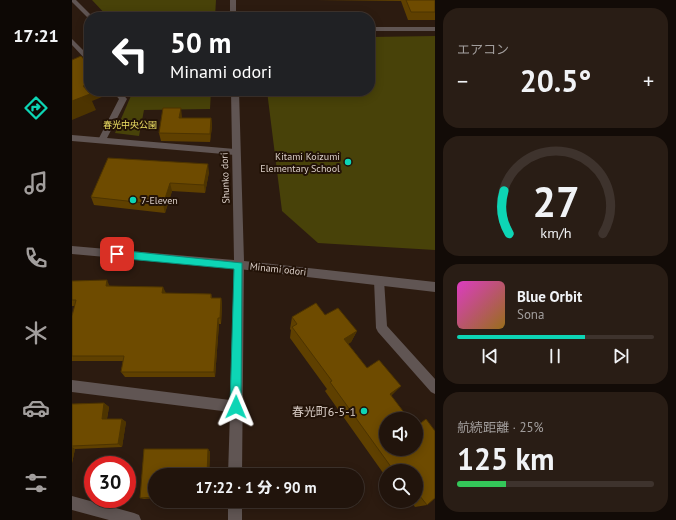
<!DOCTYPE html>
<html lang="ja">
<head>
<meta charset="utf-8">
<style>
	:root { --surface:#21140c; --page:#291d15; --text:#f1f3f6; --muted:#a29e9d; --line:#3e332d; --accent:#0dd5b5 }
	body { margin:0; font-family:"PT Sans","Noto Sans JP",sans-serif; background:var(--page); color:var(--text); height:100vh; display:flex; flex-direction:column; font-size:15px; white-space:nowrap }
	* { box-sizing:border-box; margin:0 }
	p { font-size:13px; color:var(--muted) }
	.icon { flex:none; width:22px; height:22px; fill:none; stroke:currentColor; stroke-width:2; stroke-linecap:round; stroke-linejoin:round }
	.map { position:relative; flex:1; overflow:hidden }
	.sheet { display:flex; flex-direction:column; gap:8px; padding:8px; background:#120b07; width:241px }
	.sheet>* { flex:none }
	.banner { position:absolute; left:12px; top:12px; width:291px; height:84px; border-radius:16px; box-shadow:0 2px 10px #0003,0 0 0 1px var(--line); background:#202124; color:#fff; overflow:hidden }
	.tools { position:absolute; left:307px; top:412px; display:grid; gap:8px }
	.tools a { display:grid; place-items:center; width:44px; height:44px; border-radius:50%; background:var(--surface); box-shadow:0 2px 10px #0003,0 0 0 1px var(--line); font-size:20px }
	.speed { position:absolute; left:12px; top:456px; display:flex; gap:8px; font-size:20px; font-weight:700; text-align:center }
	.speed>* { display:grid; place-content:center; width:52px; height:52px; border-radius:50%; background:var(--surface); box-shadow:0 2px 10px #0003,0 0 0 1px var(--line); line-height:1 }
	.speed .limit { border:6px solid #d22; background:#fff; color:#111 }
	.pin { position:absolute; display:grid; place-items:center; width:34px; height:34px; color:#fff; margin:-17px; border-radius:8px; box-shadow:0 2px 6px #0006 }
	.me { position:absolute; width:44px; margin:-22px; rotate:1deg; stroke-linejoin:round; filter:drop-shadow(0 0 3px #0008) }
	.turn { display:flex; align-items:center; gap:14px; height:84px; padding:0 20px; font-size:18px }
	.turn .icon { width:52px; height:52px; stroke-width:2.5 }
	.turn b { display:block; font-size:28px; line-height:34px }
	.big { font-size:30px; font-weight:800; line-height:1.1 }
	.sheet .card { flex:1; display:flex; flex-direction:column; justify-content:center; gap:6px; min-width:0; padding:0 14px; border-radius:16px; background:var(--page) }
	.sheet .dial { align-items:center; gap:0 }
	.dial svg { height:104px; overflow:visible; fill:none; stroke:var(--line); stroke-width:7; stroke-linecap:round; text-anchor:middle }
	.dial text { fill:var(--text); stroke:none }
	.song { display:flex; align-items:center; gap:12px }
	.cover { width:48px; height:48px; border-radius:6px; background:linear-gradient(135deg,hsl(310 70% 55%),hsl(40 70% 35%)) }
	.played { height:4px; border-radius:2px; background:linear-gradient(90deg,var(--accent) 65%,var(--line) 65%) }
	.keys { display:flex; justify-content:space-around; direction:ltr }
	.heat { display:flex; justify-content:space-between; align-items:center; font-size:22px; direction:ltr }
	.charge { height:6px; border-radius:3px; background:linear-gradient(90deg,#34c759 25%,var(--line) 0) }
	.trip { position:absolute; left:76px; top:468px; width:216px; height:40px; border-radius:20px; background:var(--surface); box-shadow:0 2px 10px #0003,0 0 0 1px var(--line); font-weight:800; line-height:40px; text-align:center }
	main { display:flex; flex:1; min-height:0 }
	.tabs { display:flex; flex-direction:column; width:72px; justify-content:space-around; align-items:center; background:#0d0805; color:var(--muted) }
	.tabs .icon { width:28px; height:28px }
	.tabs .current { color:var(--accent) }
	.tabs b { font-size:18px; color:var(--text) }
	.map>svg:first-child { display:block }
</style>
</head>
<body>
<main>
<nav class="tabs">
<b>17:21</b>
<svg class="icon current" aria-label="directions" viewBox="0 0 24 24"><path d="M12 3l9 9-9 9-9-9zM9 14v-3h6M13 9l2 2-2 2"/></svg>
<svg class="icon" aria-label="music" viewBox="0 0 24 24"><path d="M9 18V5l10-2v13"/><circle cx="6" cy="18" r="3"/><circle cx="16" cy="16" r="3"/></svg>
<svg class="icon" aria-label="phone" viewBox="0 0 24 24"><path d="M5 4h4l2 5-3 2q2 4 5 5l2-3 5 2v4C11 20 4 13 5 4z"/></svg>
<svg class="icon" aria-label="climate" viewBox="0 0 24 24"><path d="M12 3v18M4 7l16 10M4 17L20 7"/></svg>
<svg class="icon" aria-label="car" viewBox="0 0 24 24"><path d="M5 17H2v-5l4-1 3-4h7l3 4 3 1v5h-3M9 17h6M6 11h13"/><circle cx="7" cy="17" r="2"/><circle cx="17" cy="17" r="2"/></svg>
<svg class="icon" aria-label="filters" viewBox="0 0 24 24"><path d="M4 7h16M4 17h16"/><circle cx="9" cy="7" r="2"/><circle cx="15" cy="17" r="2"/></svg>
</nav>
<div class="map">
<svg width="363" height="520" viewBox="0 0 363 520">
	<rect width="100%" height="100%" fill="#2c1b10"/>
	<!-- green -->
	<path fill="#484209" d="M 20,0 L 144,0 L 143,17 L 36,17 Z
		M 363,36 L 363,250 L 246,243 L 210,211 L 195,91 L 298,91 L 298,37 Z
		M 61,91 L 139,91 L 138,109 L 72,110 L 67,136 L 43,133 Z"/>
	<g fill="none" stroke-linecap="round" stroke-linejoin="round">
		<!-- service -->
		<path fill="#605553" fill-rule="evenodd" d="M 0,0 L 4,0 L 21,17 L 16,18 L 0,2 Z
			M 0,39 L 17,56 L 17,62 L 15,61 L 0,45 Z
			M 40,91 L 48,91 L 55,99 L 34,140 L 30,143 L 26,140 L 47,99 Z
			M 307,276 L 311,277 L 312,280 L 315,326 L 363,379 L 363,394 L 359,392 L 306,332 L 304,328 L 302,280 L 303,277 Z
			M 0,496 L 62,513 L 67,515 L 69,520 L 37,520 L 0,510 Z"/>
		<!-- minor -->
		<path fill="#605553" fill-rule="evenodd" d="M 298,27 L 363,27 L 363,31 L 298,31 Z
			M 0,135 L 163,149 L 167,152 L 163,155 L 0,141 Z
			M 167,261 L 171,262 L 172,265 L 170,475 L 156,475 L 158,412 L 0,392 L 0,380 L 158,400 L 162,265 L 163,262 Z
			M 156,501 L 170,501 L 170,520 L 156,520 Z"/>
		<!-- tertiary -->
		<path fill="#605553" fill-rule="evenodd" d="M 158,0 L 164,0 L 164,17 L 158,17 Z
			M 159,91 L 167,91 L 172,261 L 363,282 L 363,292 L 167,269 L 0,254 L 0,246 L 162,260 Z"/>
	</g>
	<!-- wall -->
	<path fill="#5f4000" d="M 244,0 L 363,0 L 363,20 L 336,20 L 329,1 Z
		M 110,117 L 110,118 L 139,118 L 140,126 L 138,142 L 89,141 L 87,133 Z
		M 137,172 L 133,193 L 100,191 L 93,213 L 22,205 L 19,197 Z
		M 0,281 L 94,293 L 139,294 L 140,298 L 149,298 L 150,305 L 149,324 L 147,324 L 143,377 L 53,377 L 49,372 L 51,361 L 0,361 L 0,316 L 3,306 L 0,306 Z
		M 253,315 L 285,331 L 279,342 L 276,344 L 295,368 L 320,395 L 319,396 L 344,449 L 344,426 L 354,419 L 355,505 L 343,507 L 339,501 L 344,501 L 344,471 L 314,471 L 314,477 L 253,391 L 255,389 L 218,338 L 219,330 L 218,329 L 220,317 Z
		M 32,403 L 37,407 L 35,419 L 50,419 L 54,422 L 50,447 L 3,449 L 0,463 L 0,404 Z
		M 72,449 L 136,449 L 138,452 L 137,475 L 83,475 L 83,498 L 72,499 L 68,498 Z
		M 101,501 L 135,501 L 135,504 L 103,504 L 101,503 Z"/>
	<!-- shaded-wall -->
	<path fill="#4d3400" d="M 17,84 L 17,91 L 33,91 L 35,95 L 20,101 L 24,110 L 0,120 L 0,101 L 11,86 Z
		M 109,108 L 110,117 L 109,126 L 107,118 Z
		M 139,118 L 140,126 L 138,142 L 138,134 Z
		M 136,164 L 137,172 L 133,193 L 132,185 Z
		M 98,183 L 100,191 L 93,213 L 91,205 Z
		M 35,280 L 38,287 L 34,286 Z
		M 91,287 L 94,293 L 90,293 Z
		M 149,298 L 150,305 L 149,324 L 148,318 Z
		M 146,318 L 147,324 L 143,377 L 142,372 Z
		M 285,331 L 279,342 L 267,350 L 272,339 Z
		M 329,386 L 320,395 L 310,402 L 318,394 Z
		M 32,403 L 37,407 L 34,423 L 30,419 Z
		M 50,419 L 54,422 L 50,447 L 46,444 Z
		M 0,447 L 3,449 L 0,463 Z
		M 136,449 L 138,452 L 137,475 L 135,475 Z"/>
	<!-- building -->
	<path fill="#6e4b00" stroke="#4d3400" d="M 334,0 L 363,0 L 363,12 L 339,12 Z
		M 9,56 L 17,65 L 17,84 L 11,86 L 18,94 L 0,101 L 0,60 Z
		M 91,108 L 109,108 L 107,118 L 139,118 L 138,134 L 87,133 Z
		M 36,158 L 136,164 L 132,185 L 98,183 L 91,205 L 19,197 Z
		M 35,280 L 34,286 L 91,287 L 90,293 L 139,294 L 139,298 L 149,298 L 148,318 L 146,318 L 142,372 L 49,372 L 52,356 L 0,356 L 0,316 L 4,300 L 0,300 L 0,281 Z
		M 244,303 L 253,315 L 266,308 L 285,331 L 272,339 L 295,368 L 307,360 L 329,386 L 318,394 L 337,419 L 314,419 L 314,449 L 344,449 L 344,427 L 354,419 L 363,431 L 363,498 L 355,505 L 344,491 L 344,471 L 322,471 L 258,382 L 260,381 L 220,327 L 225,324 L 220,317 Z
		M 32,403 L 30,419 L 50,419 L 46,444 L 0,446 L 0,404 Z
		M 72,449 L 136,449 L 135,475 L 83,475 L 83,497 L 68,498 Z
		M 101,501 L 134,501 L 133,503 L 101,503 Z"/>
	<!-- route -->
	<path fill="#0dd5b5" stroke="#088a76" d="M 45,250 L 170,263 L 169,407 L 167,411 L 164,413 L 160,411 L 158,407 L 162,269 L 45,258 L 40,254 Z"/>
	<!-- markers -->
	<g fill="#0dd5b5" stroke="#221207" stroke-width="1.5">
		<circle cx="276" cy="162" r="4"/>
		<circle cx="61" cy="200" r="4"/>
		<circle cx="292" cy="411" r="4"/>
	</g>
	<g text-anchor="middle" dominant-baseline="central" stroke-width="4" stroke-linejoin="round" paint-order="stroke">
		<!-- far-park labels -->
		<g font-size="9" fill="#eee064" stroke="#221207">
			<text x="58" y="124">春光中央公園</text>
		</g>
		<!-- poi labels -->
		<g font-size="10" fill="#dbcfc8" stroke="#221207" text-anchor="end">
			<text x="268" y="156">Kitami Koizumi<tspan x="268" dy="12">Elementary School</tspan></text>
			<text x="69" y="200" text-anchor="start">7-Eleven</text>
		</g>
		<!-- street labels -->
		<g font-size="10" fill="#dbcfc8" stroke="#221207">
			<text transform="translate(153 178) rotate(-92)">Shunko dori</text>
			<text transform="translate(206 269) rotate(6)">Minami odori</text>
		</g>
		<!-- near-poi labels -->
		<g font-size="12" fill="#dbcfc8" stroke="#221207" text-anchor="end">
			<text x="284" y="411">春光町6-5-1</text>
		</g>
	</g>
</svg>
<div class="tools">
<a><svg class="icon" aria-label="sound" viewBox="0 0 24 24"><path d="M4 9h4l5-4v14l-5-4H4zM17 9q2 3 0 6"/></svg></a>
<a><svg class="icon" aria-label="search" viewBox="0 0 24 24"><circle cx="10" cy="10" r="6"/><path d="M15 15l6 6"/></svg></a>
</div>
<div class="speed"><div class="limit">30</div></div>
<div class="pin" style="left:45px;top:254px;background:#d93025"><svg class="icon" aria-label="arrive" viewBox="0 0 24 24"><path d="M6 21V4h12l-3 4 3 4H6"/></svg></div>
<svg class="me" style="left:164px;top:407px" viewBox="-20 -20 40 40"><path d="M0-17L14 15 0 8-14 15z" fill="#0dd5b5" stroke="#fff" stroke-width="4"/></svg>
<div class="trip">17:22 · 1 分 · 90 m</div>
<div class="banner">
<div class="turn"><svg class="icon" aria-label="left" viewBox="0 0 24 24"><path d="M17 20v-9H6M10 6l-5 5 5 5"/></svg><div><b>50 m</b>Minami odori</div></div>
</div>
</div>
<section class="sheet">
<div class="card"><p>エアコン</p>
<div class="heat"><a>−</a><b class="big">20.5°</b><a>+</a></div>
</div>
<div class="card dial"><svg viewBox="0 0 100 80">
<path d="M14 69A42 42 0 1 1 86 69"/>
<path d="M14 69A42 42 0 0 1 10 36" stroke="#0dd5b5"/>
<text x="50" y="56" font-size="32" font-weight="700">27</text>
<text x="50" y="72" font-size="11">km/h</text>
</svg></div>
<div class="card">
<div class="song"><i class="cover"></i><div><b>Blue Orbit</b><p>Sona</p></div></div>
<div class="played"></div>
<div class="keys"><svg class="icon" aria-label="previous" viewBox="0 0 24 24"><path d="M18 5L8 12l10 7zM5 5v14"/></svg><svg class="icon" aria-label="pause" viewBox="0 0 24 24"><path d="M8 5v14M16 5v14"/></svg><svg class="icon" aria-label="next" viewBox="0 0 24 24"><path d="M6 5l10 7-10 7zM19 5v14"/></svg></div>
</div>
<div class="card"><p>航続距離 · 25%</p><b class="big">125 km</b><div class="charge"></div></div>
</section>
</main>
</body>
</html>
